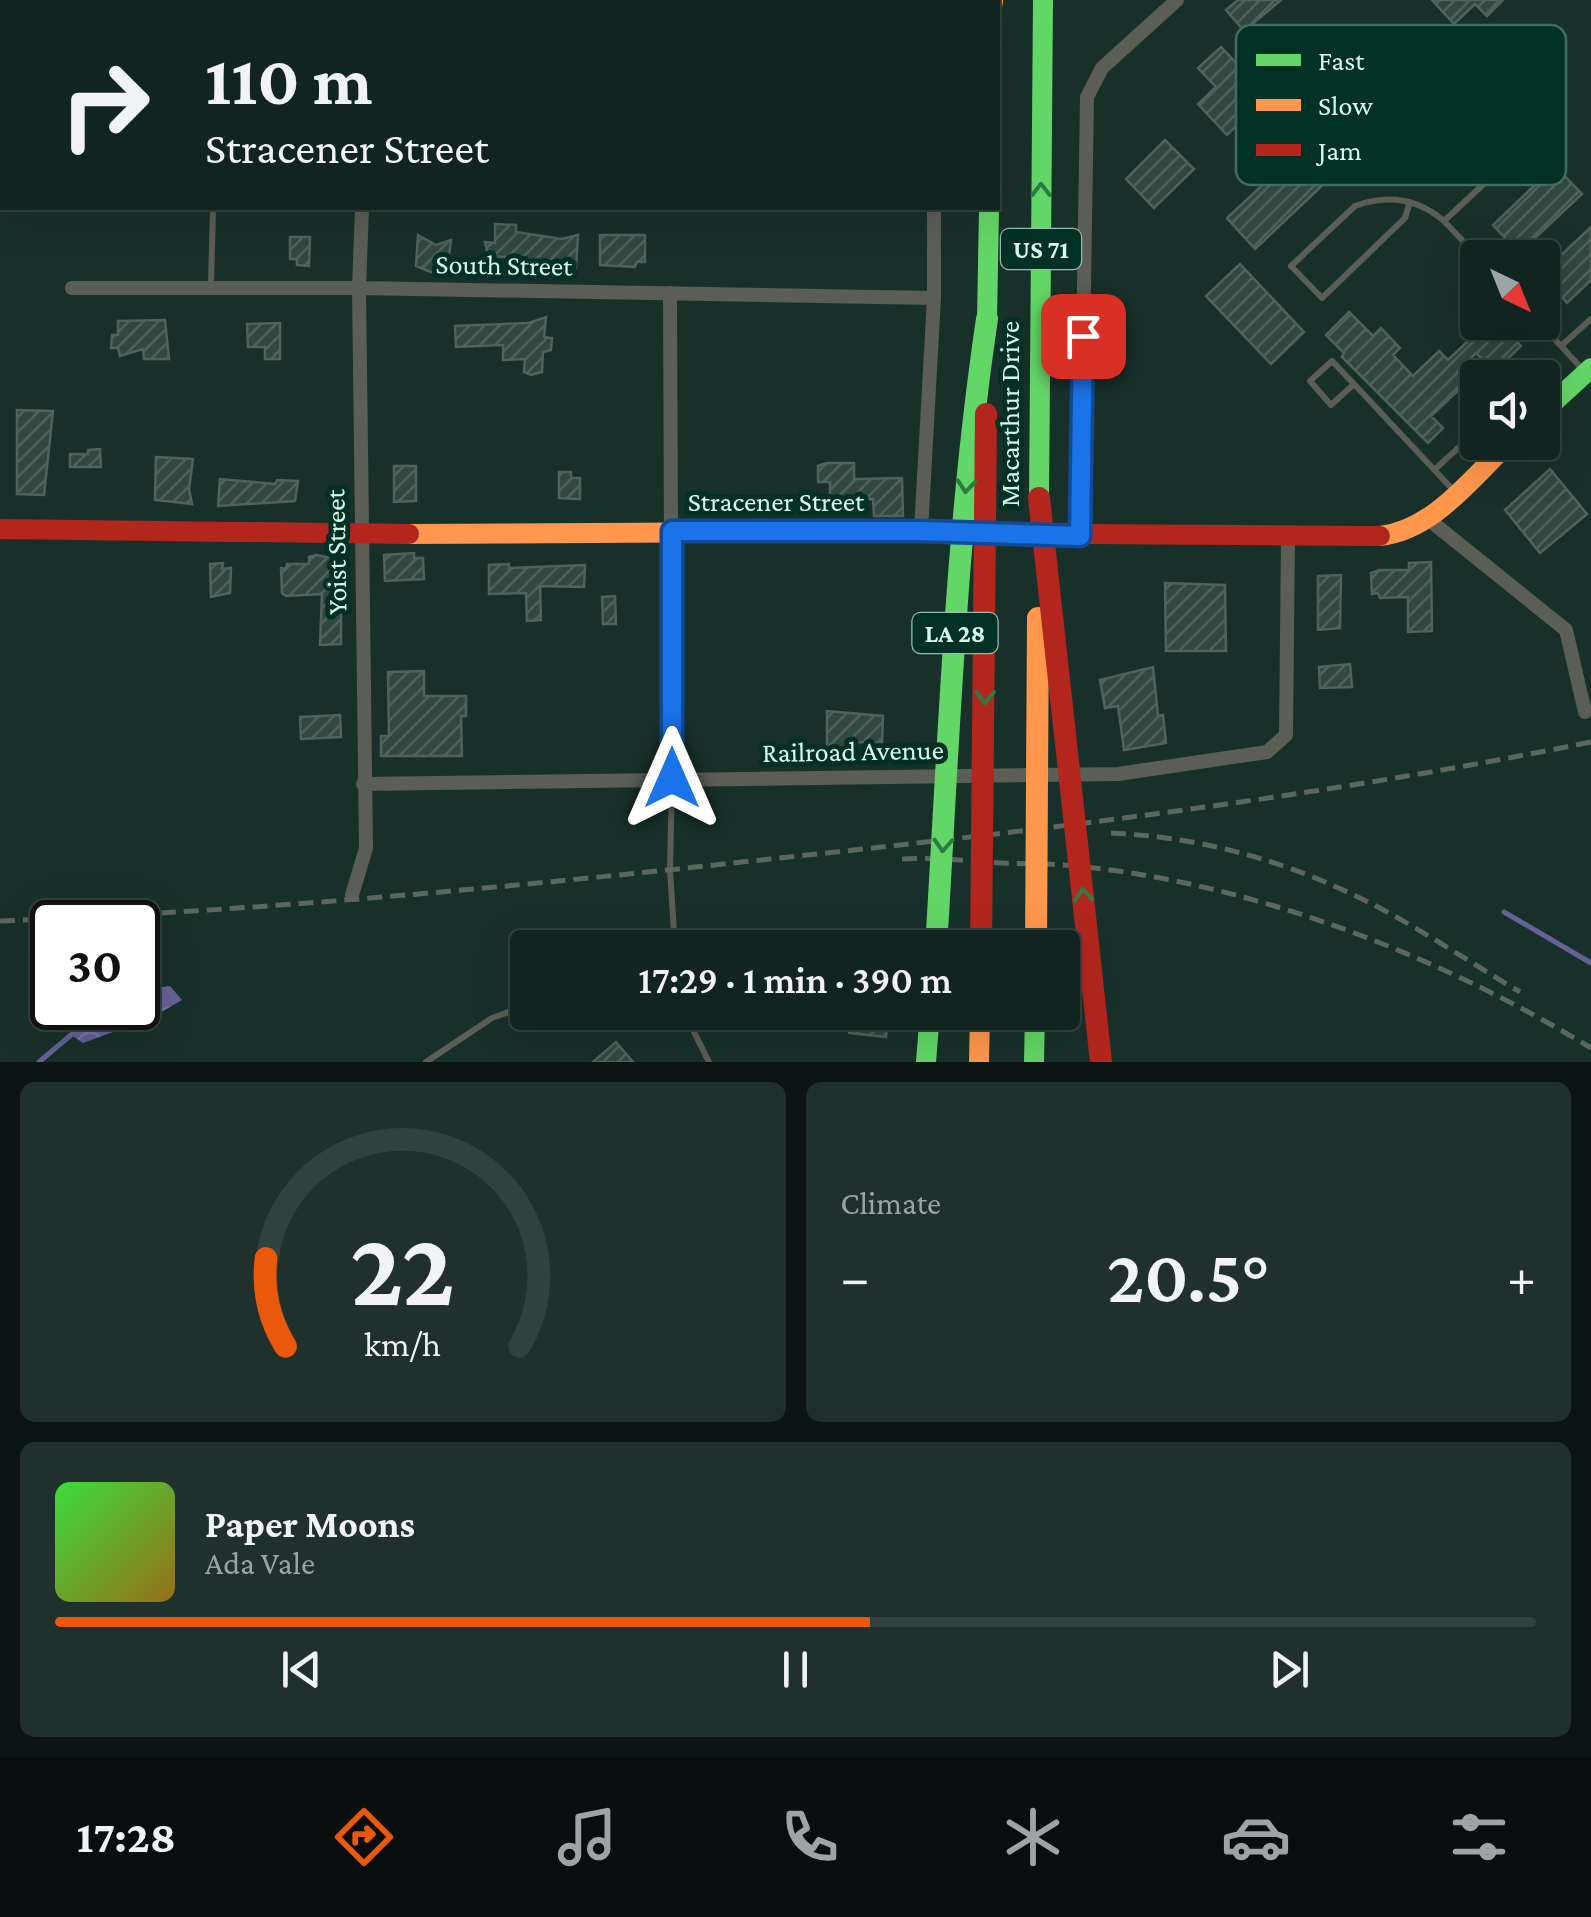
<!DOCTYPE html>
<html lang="en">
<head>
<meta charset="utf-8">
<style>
	:root { --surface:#122420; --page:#1f302d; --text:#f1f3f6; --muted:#9ca4a5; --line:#31413e; --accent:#ea580c }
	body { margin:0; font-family:"Crimson Pro",serif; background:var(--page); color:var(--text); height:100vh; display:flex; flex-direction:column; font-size:38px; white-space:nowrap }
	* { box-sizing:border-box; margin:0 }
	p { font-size:32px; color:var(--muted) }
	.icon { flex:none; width:55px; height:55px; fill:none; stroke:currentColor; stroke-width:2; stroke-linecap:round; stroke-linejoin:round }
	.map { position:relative; height:1062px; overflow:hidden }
	.sheet { display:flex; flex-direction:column; gap:20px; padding:20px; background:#0a1412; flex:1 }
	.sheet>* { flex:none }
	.guide { position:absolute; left:0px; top:0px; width:1000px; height:210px; box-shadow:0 10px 40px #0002,0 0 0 2px var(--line); background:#122420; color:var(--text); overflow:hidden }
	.needle { width:65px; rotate:137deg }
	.tools { position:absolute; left:1460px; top:240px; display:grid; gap:20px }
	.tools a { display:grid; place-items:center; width:100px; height:100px; border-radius:10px; background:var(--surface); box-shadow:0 10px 40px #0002,0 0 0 2px var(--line); font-size:50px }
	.speed { position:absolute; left:30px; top:900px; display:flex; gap:20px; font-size:50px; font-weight:700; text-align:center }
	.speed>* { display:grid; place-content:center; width:130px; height:130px; border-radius:50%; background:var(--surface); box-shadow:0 10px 40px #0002,0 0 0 2px var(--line); line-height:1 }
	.speed .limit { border:5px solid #111; border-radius:15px; background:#fff; color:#111 }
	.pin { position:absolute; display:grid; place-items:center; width:85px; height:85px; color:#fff; margin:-42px; border-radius:20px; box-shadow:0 5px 15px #0006 }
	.me { position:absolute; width:110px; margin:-55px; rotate:0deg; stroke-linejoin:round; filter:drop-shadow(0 0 8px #0008) }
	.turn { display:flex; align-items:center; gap:35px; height:210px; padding:0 40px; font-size:45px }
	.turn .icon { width:130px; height:130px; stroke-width:2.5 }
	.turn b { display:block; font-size:70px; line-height:85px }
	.big { font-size:75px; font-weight:600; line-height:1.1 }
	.sheet .card { flex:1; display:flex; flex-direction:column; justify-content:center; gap:15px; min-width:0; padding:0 35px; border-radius:15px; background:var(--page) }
	.sheet .dial { align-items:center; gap:0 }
	.dial svg { height:260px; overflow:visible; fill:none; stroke:var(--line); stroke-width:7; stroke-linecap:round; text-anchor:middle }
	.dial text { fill:var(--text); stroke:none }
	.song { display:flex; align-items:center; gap:30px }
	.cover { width:120px; height:120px; border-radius:15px; background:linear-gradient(135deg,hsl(120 70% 55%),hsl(40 70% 35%)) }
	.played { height:10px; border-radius:5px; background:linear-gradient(90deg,var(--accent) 55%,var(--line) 55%) }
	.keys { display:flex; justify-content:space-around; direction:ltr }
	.heat { display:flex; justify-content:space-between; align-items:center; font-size:55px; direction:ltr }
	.sheet .tiles { flex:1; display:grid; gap:20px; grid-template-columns:1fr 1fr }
	.card:last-child { grid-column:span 2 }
	.trip { position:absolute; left:510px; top:930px; width:570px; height:100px; border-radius:10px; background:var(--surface); box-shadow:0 10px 40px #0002,0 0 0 2px var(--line); font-weight:600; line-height:100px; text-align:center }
	.tabs { display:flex; height:160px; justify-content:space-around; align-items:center; background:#070e0d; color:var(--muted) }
	.tabs .icon { width:70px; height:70px }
	.tabs .active { color:var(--accent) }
	.tabs b { font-size:45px; color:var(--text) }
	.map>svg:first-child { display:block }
</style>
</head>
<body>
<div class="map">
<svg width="1591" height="1062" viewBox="0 0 1591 1062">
	<defs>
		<pattern id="water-waves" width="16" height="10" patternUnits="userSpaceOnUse" patternTransform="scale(2.5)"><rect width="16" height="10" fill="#666097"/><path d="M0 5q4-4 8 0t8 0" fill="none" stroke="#7b77a6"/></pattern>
		<pattern id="building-hatch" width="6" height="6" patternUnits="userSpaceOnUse" patternTransform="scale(2.5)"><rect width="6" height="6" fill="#314740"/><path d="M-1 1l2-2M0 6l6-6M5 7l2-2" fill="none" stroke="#4e625c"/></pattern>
	</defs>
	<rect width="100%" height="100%" fill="#18302a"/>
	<!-- water -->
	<path fill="url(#water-waves)" d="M 170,986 L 182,1000 L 151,1018 L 83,1043 L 71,1035 L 68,1020 L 84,1008 L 138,1008 L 138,990 Z"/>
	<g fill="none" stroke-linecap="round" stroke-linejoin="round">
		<!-- stream -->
		<path stroke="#666097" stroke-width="5" d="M 1504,912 L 1591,963
			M 39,1062 L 71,1035"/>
	</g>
	<!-- building -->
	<path fill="url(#building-hatch)" stroke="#4e635d" stroke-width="2.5" d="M 1238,0 L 1281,0 L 1244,31 L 1226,10 Z
		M 1432,0 L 1503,0 L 1487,16 L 1475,4 L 1454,24 Z
		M 1221,47 L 1268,96 L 1227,135 L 1198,104 L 1216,87 L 1198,68 Z
		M 1165,140 L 1194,169 L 1154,208 L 1126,179 Z
		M 1299,151 L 1327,181 L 1255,249 L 1227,218 Z
		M 1555,166 L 1582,194 L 1519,253 L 1493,225 Z
		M 495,224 L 516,225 L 516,232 L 562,239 L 578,235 L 576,267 L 536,267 L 522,266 L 524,258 L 488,256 L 485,242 L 495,243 Z
		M 1591,227 L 1591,280 L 1567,303 L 1542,273 Z
		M 418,235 L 436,245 L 451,240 L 448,264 L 433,273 L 416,266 Z
		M 600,235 L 645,235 L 645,262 L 637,262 L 635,267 L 600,265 Z
		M 290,237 L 310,237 L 309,266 L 297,265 L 297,259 L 290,259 Z
		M 1240,264 L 1304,332 L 1271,364 L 1206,296 Z
		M 1349,312 L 1373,336 L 1381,328 L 1400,348 L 1393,355 L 1413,376 L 1439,351 L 1448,360 L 1488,322 L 1499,322 L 1521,346 L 1494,372 L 1476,353 L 1458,371 L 1468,381 L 1431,416 L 1443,428 L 1428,443 L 1342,357 L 1344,353 L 1326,335 Z
		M 546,317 L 544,337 L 552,338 L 551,350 L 543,352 L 542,372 L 531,375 L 524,372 L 525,359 L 503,360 L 503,345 L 456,347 L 455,326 L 529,323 Z
		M 165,320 L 169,359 L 144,359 L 143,349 L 120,356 L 118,348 L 111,348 L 112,335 L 118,335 L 118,321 Z
		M 280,323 L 280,359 L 265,359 L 265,347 L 248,347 L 247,324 Z
		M 17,410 L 53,411 L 44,495 L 17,494 Z
		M 100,449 L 101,467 L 70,467 L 70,454 L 88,454 L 88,450 Z
		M 156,457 L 193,459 L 189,489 L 192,504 L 155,500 Z
		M 827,463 L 854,463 L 854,479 L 902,478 L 903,516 L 874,516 L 873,499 L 830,500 L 830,482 L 818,482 L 818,466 Z
		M 394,466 L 416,466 L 416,501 L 394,502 Z
		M 1550,469 L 1587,514 L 1540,553 L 1505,510 Z
		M 559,472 L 571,472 L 571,478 L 580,478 L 580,499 L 559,498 Z
		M 220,479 L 275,484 L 277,480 L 298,481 L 295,501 L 218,506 Z
		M 414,553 L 414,558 L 423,558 L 424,579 L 385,581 L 384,555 Z
		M 316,555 L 341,560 L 341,644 L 320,645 L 322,594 L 286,596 L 282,593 L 281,568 L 286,569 L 287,564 L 309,564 L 309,557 Z
		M 1431,562 L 1432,631 L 1408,632 L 1408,597 L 1380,598 L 1378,593 L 1372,594 L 1371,573 L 1379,570 L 1409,570 L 1409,563 Z
		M 223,563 L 222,569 L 231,568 L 230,593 L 211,597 L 210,564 Z
		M 509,564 L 509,568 L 585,565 L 584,587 L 540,586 L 541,620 L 527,621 L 526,593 L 489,594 L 489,565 Z
		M 1341,575 L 1340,628 L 1318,630 L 1318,576 Z
		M 1165,583 L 1225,585 L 1226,651 L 1166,651 Z
		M 615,596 L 616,624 L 603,624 L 602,597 Z
		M 1350,664 L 1352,687 L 1320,688 L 1319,667 Z
		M 1153,667 L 1158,716 L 1163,715 L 1166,743 L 1124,750 L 1118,706 L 1105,708 L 1100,680 Z
		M 424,671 L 424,696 L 466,696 L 466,716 L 461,716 L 462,756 L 381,756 L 381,736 L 389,736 L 388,672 Z
		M 827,711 L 883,716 L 882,743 L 857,742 L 848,743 L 848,747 L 827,747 Z
		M 340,715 L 341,737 L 301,739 L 300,717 Z
		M 849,1012 L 888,1012 L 886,1037 L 849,1033 Z
		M 616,1042 L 633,1062 L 593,1062 Z"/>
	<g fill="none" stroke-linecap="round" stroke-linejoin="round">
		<!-- lane -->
		<path stroke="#5a5e54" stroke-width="6" d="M 1410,202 L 1405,218 L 1322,298 L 1291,266 L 1355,206 C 1388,194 1418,199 1444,221
			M 1479,258 L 1444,221 L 1530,141
			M 211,286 L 213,208
			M 1539,322 L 1561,346
			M 1584,371 L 1561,346 L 1591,319
			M 1354,384 L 1332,361 L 1310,381 L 1331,405 L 1354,384 L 1455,492
			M 1434,470 L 1478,430
			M 672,779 L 670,870 L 675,948
			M 684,1012 L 709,1062
			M 426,1062 L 492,1018 L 528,1005"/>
		<!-- street -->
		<path stroke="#5a5e54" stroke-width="14" d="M 848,0 L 850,2
			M 295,2 L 295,0
			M 72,288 L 359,288 L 934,298
			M 670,293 L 672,778
			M 1428,519 L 1566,630 L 1585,712
			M 921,531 L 934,298 L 934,208
			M 1080,536 L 1087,97 L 1102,68 L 1177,0
			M 363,784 L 1118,774 L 1267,752 L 1286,735 L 1288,536
			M 352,895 L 366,848 L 359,288 L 362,208"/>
		<!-- fast -->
		<path stroke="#63d668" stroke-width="20" d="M 987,319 L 989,208
			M 1542,413 L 1591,368
			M 1039,498 L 1043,0
			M 926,1062 L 930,1012
			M 1034,1062 L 1035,1012"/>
		<!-- slow -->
		<path stroke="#ff974d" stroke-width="20" d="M 993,0 L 993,2
			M 409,534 L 787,532
			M 1380,536 C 1434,530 1472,477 1510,442
			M 979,1062 L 980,1012"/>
		<!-- jam -->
		<path stroke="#b3261e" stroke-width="20" d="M 0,529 L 409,534
			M 787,532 L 1380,536"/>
		<!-- rail -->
		<path stroke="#5b665e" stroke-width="5" stroke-dasharray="15 8" stroke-linecap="butt" d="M 1111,833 C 1202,837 1287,861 1368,902 C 1420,928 1469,962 1520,992
			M 902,859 C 935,857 968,861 1001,863 C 1021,864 1041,863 1062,865 C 1241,878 1439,955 1591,1048
			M 0,921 C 257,911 514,887 770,859 C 1046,830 1319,797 1591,742"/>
		<!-- fast-bridge -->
		<path stroke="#63d668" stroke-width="22" d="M 936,948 C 949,738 956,527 987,319"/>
		<!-- slow-bridge -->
		<path stroke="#ff974d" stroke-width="22" d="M 1036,948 L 1038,618"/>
		<!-- jam-bridge -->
		<path stroke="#b3261e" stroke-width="22" d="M 1039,498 L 1101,1062
			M 981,948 L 986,414"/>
	</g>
	<!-- one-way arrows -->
	<defs><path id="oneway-chevron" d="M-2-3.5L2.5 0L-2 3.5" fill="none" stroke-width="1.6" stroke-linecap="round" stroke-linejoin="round" transform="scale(2.5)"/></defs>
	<g stroke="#2d7b43">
		<use href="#oneway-chevron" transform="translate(1041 190) rotate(-90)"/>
		<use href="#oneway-chevron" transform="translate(966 486) rotate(95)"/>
		<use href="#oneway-chevron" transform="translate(985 697) rotate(91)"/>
		<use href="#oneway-chevron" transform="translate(943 845) rotate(93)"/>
		<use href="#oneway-chevron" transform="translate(1083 895) rotate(-96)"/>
	</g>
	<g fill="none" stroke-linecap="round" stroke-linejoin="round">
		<!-- route casing -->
		<g stroke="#114b97" stroke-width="25">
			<path id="route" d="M 672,778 L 672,531 L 921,531 L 1080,536 L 1083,336"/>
		</g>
		<!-- route -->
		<use href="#route" stroke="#1a73e8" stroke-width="18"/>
	</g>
	<g text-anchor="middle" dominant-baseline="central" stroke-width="10" stroke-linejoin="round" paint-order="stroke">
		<!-- shield labels -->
		<g fill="#013124" stroke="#98bbaf" stroke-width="2.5">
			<rect x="1001" y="229" width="80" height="40" rx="8"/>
			<rect x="912.5" y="613" width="85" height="40" rx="8"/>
		</g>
		<g font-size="25" font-weight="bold" fill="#d9f6eb">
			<text x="1041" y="249">US 71</text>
			<text x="955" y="633">LA 28</text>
		</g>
		<!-- street labels -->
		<g font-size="28" fill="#d9f6eb" stroke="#013124">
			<text transform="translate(504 265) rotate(1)">South Street</text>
			<text transform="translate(1009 414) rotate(-90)">Macarthur Drive</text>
			<text x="776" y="501">Stracener Street</text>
			<text transform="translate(336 552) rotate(-91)">Yoist Street</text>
			<text transform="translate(853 751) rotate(-1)">Railroad Avenue</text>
		</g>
	</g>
	<!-- legend -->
	<rect x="1236" y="25" width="330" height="160" rx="15" fill="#013124" stroke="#426c60" stroke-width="2.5"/>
	<rect x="1256" y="54" width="45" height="12" fill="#63d668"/>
	<rect x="1256" y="99" width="45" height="12" fill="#ff974d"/>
	<rect x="1256" y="144" width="45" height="12" fill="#b3261e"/>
	<g font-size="28" fill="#d9f6eb">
		<text x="1318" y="70">Fast</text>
		<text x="1318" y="115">Slow</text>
		<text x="1318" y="160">Jam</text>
	</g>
</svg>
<div class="tools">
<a><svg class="needle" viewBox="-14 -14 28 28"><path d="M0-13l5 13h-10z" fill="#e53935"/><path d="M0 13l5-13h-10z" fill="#9ca4a5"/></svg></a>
<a><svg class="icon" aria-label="sound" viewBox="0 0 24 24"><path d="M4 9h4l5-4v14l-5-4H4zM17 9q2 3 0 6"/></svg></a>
</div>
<div class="speed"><div class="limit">30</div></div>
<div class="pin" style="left:1083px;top:336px;background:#d93025"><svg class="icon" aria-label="arrive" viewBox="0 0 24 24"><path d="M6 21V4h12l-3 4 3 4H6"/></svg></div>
<svg class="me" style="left:672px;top:778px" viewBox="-20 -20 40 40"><path d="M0-17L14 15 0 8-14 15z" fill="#1a73e8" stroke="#fff" stroke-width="4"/></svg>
<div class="trip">17:29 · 1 min · 390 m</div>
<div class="guide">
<div class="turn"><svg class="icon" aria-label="right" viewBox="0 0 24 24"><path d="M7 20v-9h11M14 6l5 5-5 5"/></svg><div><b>110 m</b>Stracener Street</div></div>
</div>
</div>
<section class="sheet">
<div class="tiles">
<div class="card dial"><svg viewBox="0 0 100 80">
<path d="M14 69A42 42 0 1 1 86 69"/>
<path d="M14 69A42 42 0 0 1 8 42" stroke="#ea580c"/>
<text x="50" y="56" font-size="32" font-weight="700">22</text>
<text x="50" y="72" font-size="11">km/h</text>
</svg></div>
<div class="card"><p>Climate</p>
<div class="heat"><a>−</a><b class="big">20.5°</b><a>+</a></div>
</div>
<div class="card">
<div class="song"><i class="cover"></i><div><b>Paper Moons</b><p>Ada Vale</p></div></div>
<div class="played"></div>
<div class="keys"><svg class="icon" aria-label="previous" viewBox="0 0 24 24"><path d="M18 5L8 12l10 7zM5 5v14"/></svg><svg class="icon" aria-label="pause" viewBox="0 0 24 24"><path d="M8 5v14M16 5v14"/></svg><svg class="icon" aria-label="next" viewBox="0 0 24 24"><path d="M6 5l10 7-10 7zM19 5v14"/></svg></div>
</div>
</div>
</section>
<nav class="tabs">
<b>17:28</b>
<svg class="icon active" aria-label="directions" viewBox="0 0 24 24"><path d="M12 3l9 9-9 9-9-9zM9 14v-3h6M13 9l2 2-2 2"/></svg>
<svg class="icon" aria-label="music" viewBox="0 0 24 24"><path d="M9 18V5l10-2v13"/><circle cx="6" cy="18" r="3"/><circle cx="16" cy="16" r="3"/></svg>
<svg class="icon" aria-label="phone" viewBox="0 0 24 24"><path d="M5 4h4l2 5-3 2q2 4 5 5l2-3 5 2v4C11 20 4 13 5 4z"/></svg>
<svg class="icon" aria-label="climate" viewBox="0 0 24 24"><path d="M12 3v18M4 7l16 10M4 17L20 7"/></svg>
<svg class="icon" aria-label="car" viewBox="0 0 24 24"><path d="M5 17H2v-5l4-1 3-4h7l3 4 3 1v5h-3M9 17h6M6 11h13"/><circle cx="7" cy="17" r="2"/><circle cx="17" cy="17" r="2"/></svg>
<svg class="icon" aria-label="filters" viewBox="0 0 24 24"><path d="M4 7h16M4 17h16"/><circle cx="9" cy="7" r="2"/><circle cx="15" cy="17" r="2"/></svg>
</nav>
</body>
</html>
